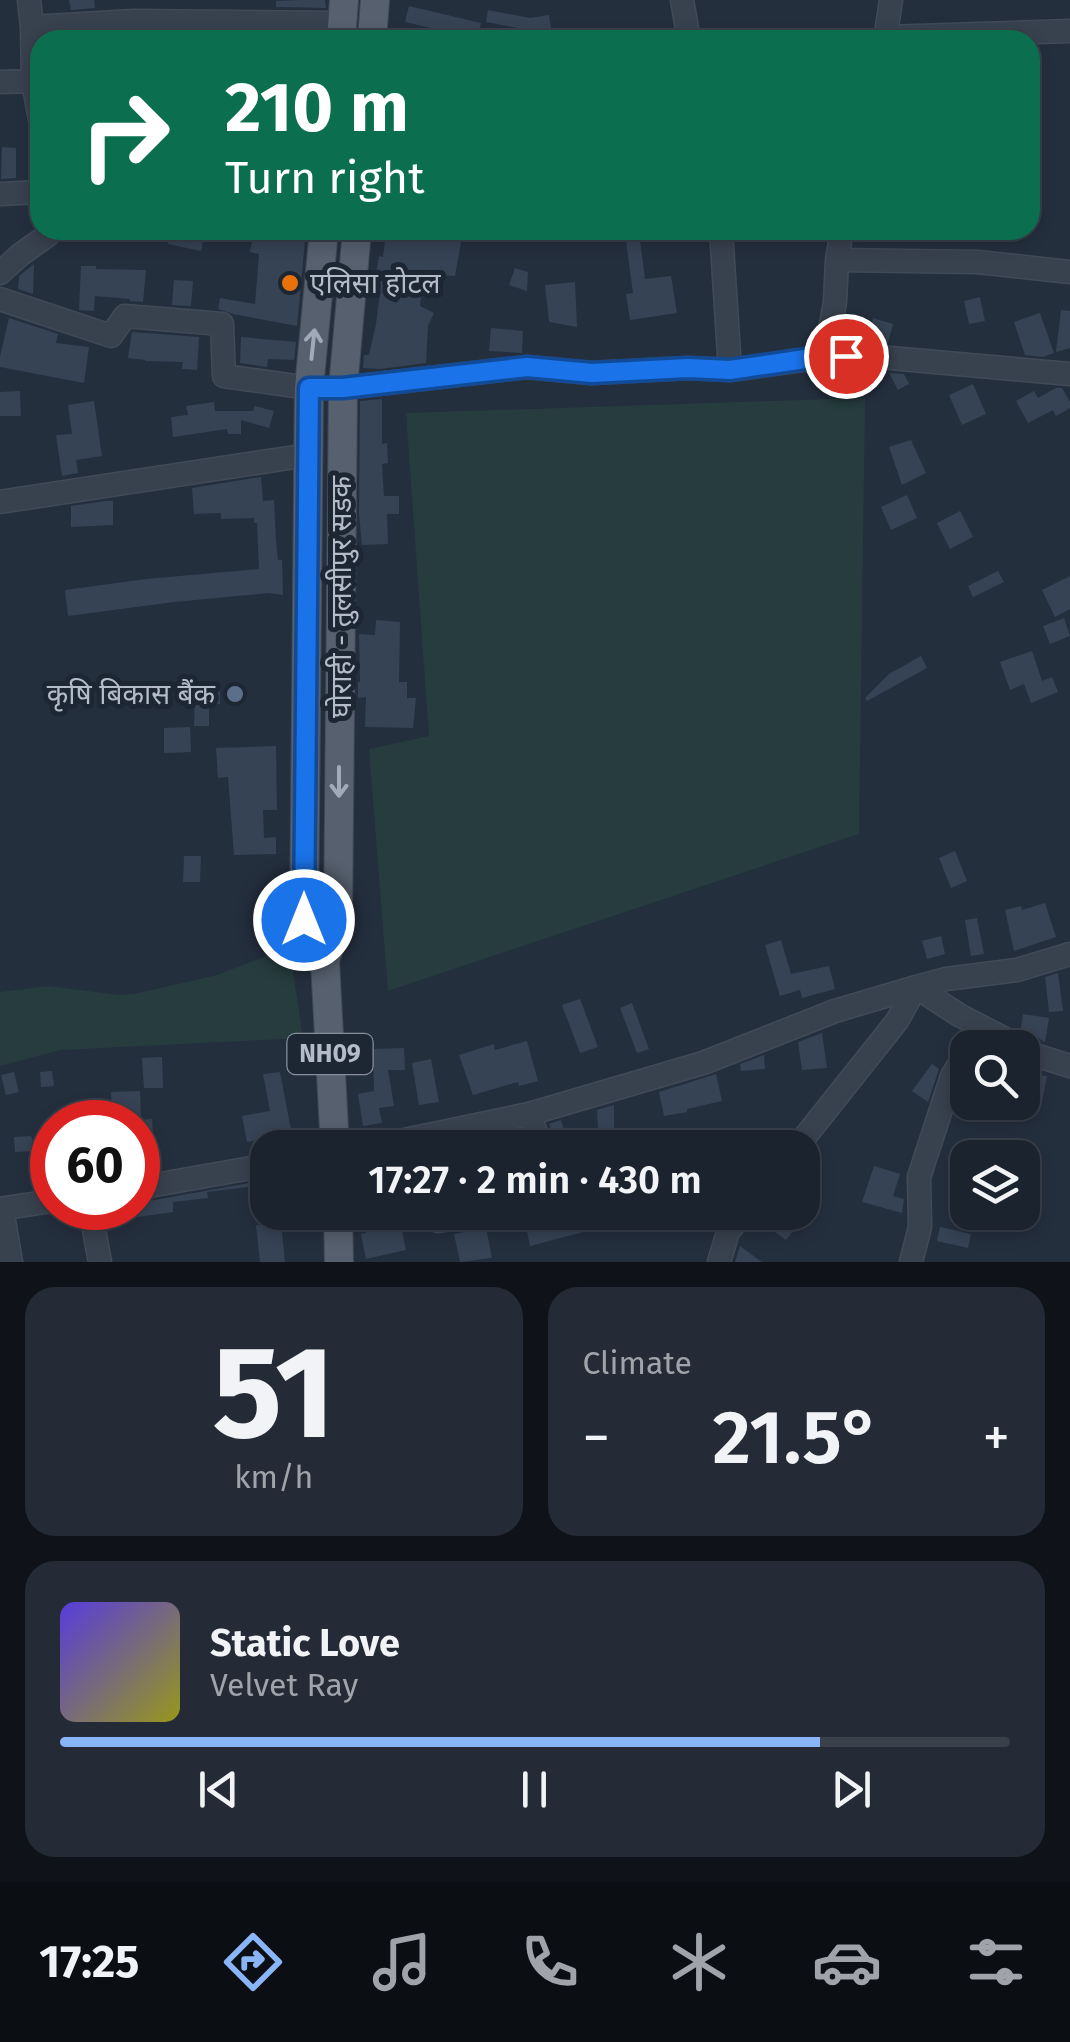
<!DOCTYPE html>
<html lang="en">
<head>
<meta charset="utf-8">
<style>
	:root { --surface:#1b232e; --page:#242b36; --text:#f1f3f6; --muted:#a0a4aa; --line:#39404a; --accent:#8ab4f8 }
	body { margin:0; font-family:"Fira Sans","Noto Sans Devanagari",sans-serif; background:var(--page); color:var(--text); height:100vh; display:flex; flex-direction:column; font-size:38px; white-space:nowrap }
	* { box-sizing:border-box; margin:0 }
	p { font-size:32px; color:var(--muted) }
	.icon { flex:none; width:55px; height:55px; fill:none; stroke:currentColor; stroke-width:2; stroke-linecap:round; stroke-linejoin:round }
	.map { position:relative; height:1262px; overflow:hidden }
	.side { display:flex; flex-direction:column; gap:25px; padding:25px; background:#0f1319; flex:1 }
	.side>* { flex:none }
	.top-card { position:absolute; left:30px; top:30px; width:1010px; height:210px; border-radius:30px; box-shadow:0 5px 15px #0003,0 0 0 2px var(--line); background:#0b6e4f; color:#fff; overflow:hidden }
	.controls { position:absolute; left:950px; top:1030px; display:grid; gap:20px }
	.controls a { display:grid; place-items:center; width:90px; height:90px; border-radius:20px; background:var(--surface); box-shadow:0 5px 15px #0003,0 0 0 2px var(--line); font-size:50px }
	.speed { position:absolute; left:30px; top:1100px; display:flex; gap:20px; font-size:50px; font-weight:700; text-align:center }
	.speed>* { display:grid; place-content:center; width:130px; height:130px; border-radius:50%; background:var(--surface); box-shadow:0 5px 15px #0003,0 0 0 2px var(--line); line-height:1 }
	.speed .limit { border:15px solid #d22; background:#fff; color:#111 }
	.pin { position:absolute; display:grid; place-items:center; width:85px; height:85px; color:#fff; margin:-42px; border:5px solid #fff; border-radius:50%; box-shadow:0 2px 10px #0007 }
	.me { position:absolute; width:110px; margin:-55px; rotate:0deg; stroke-linejoin:round; filter:drop-shadow(0 0 8px #0008) }
	.turn { display:flex; align-items:center; gap:35px; height:210px; padding:0 30px; font-size:45px }
	.turn .icon { width:130px; height:130px; stroke-width:2.5 }
	.turn b { display:block; font-size:70px; line-height:85px }
	.big { font-size:75px; font-weight:600; line-height:1.1 }
	.side .widget { flex:1; display:flex; flex-direction:column; justify-content:center; gap:15px; min-width:0; padding:0 35px; border-radius:30px; background:var(--page) }
	.side .dial { align-items:center; gap:0 }
	.dial b { font-size:130px; line-height:1 }
	.song { display:flex; align-items:center; gap:30px }
	.cover { width:120px; height:120px; border-radius:15px; background:linear-gradient(135deg,hsl(250 70% 55%),hsl(60 70% 35%)) }
	.played { height:10px; border-radius:5px; background:linear-gradient(90deg,var(--accent) 80%,var(--line) 80%) }
	.keys { display:flex; justify-content:space-around; direction:ltr }
	.heat { display:flex; justify-content:space-between; align-items:center; font-size:55px; direction:ltr }
	.side .tiles { flex:1; display:grid; gap:25px; grid-template-columns:1fr 1fr }
	.widget:last-child { grid-column:span 2 }
	.trip { position:absolute; left:250px; top:1130px; width:570px; height:100px; border-radius:30px; background:var(--surface); box-shadow:0 5px 15px #0003,0 0 0 2px var(--line); font-weight:600; line-height:100px; text-align:center }
	.tab-bar { display:flex; height:160px; justify-content:space-around; align-items:center; background:#0b0e12; color:var(--muted) }
	.tab-bar .icon { width:70px; height:70px }
	.tab-bar .current { color:var(--accent) }
	.tab-bar b { font-size:45px; color:var(--text) }
	.map>svg:first-child { display:block }
</style>
</head>
<body>
<div class="map">
<svg width="1070" height="1262" viewBox="0 0 1070 1262">
	<rect width="100%" height="100%" fill="#242f3e"/>
	<!-- green -->
	<path fill="#263c3f" d="M 865,398 L 859,834 L 388,991 L 369,749 L 429,736 L 406,413 Z
		M 290,952 L 303,1038 L 61,1050 L 0,1066 L 0,992 L 48,986 L 120,995 L 134,994 L 217,975 L 266,956 Z"/>
	<!-- building -->
	<path fill="#364354" d="M 69,0 L 94,0 L 95,8 L 71,10 Z
		M 300,0 L 325,0 L 326,8 L 276,7 L 276,1 Z
		M 409,6 L 481,23 L 477,40 L 450,40 L 453,33 L 405,22 Z
		M 488,10 L 530,18 L 549,15 L 551,28 L 524,33 L 523,29 L 486,22 Z
		M 2,147 L 16,148 L 16,178 L 1,179 Z
		M 171,230 L 205,233 L 201,251 L 168,244 Z
		M 272,230 L 306,230 L 297,326 L 233,314 L 218,309 L 220,298 L 255,304 L 259,254 L 250,252 L 253,236 L 272,239 Z
		M 386,232 L 461,242 L 455,276 L 424,274 L 420,306 L 434,313 L 428,326 L 426,363 L 380,369 L 363,368 L 364,355 L 369,355 L 376,324 L 380,293 L 373,292 L 379,256 L 383,257 Z
		M 640,240 L 645,279 L 671,276 L 677,313 L 630,320 L 626,294 L 633,293 L 626,241 Z
		M 34,264 L 33,294 L 18,289 L 19,276 Z
		M 81,266 L 96,266 L 96,269 L 146,270 L 143,302 L 130,301 L 130,299 L 95,296 L 94,311 L 79,310 Z
		M 515,268 L 528,272 L 527,291 L 509,285 Z
		M 174,280 L 193,281 L 191,306 L 172,305 Z
		M 575,282 L 577,327 L 549,322 L 545,285 Z
		M 980,297 L 985,321 L 969,324 L 964,301 Z
		M 1061,310 L 1070,311 L 1070,348 L 1056,352 Z
		M 1040,313 L 1054,353 L 1043,357 L 1025,355 L 1014,322 Z
		M 9,318 L 58,334 L 56,343 L 89,347 L 84,383 L 0,367 L 0,356 Z
		M 873,318 L 893,324 L 888,343 L 867,341 Z
		M 491,328 L 523,331 L 522,353 L 489,351 Z
		M 132,332 L 199,337 L 197,370 L 182,369 L 183,362 L 145,361 L 145,360 L 128,358 Z
		M 241,337 L 296,342 L 294,360 L 268,359 L 267,367 L 240,363 Z
		M 889,373 L 904,374 L 909,384 L 898,390 Z
		M 973,384 L 986,414 L 962,425 L 949,395 Z
		M 1056,388 L 1062,388 L 1070,402 L 1070,408 L 1056,416 L 1053,410 L 1028,423 L 1016,401 L 1034,391 L 1038,398 Z
		M 20,391 L 21,416 L 0,416 L 0,392 Z
		M 382,399 L 382,444 L 387,443 L 388,463 L 382,464 L 384,496 L 399,496 L 399,514 L 387,514 L 388,544 L 362,545 L 359,514 L 360,401 Z
		M 94,401 L 102,456 L 76,460 L 78,473 L 62,476 L 56,435 L 72,434 L 68,405 Z
		M 214,402 L 215,411 L 253,411 L 255,406 L 274,411 L 269,428 L 241,420 L 241,434 L 228,434 L 227,429 L 173,437 L 171,417 L 188,415 L 186,406 Z
		M 911,440 L 926,473 L 902,485 L 889,447 Z
		M 261,477 L 263,501 L 274,500 L 276,541 L 278,560 L 282,560 L 283,595 L 269,593 L 174,602 L 68,616 L 65,590 L 146,579 L 259,569 L 257,523 L 254,523 L 254,518 L 221,519 L 221,513 L 194,514 L 192,488 Z
		M 907,495 L 917,518 L 891,530 L 881,507 Z
		M 106,501 L 113,501 L 113,525 L 71,527 L 71,506 Z
		M 960,511 L 973,537 L 950,549 L 937,523 Z
		M 998,571 L 1004,582 L 973,597 L 968,586 Z
		M 1070,576 L 1070,609 L 1055,617 L 1042,590 Z
		M 1064,618 L 1070,636 L 1050,644 L 1043,626 Z
		M 376,620 L 400,622 L 399,682 L 407,682 L 407,698 L 416,698 L 413,728 L 365,727 L 366,697 L 358,698 L 358,682 L 360,682 L 359,634 L 375,635 Z
		M 1032,651 L 1042,681 L 1052,677 L 1058,692 L 1031,703 L 1024,684 L 1010,690 L 1000,662 Z
		M 921,656 L 927,668 L 867,701 L 865,698 L 889,674 Z
		M 195,688 L 220,688 L 220,704 L 209,704 L 209,726 L 194,726 Z
		M 190,727 L 191,752 L 164,753 L 164,728 Z
		M 276,746 L 277,810 L 263,810 L 264,838 L 276,837 L 276,854 L 234,855 L 228,777 L 218,778 L 216,748 Z
		M 955,851 L 967,881 L 951,888 L 939,858 Z
		M 184,856 L 201,856 L 200,882 L 183,882 Z
		M 1045,903 L 1056,937 L 1014,951 L 1005,910 L 1021,906 L 1022,910 Z
		M 977,918 L 984,954 L 971,956 L 965,920 Z
		M 941,936 L 945,954 L 927,959 L 922,941 Z
		M 781,940 L 791,974 L 829,966 L 835,989 L 802,998 L 800,990 L 780,996 L 765,945 Z
		M 1058,973 L 1063,1011 L 1049,1012 L 1045,977 Z
		M 580,999 L 598,1047 L 580,1053 L 562,1005 Z
		M 632,1003 L 649,1049 L 637,1053 L 620,1008 Z
		M 1023,1014 L 1049,1018 L 1045,1042 L 1021,1028 Z
		M 822,1033 L 827,1068 L 802,1070 L 798,1042 Z
		M 527,1041 L 538,1081 L 519,1086 L 518,1082 L 473,1095 L 459,1055 L 494,1044 L 495,1050 Z
		M 404,1048 L 405,1070 L 388,1070 L 394,1106 L 379,1108 L 382,1123 L 363,1126 L 358,1094 L 374,1091 L 373,1049 Z
		M 764,1055 L 765,1069 L 741,1071 L 740,1064 Z
		M 162,1057 L 163,1088 L 144,1088 L 142,1058 Z
		M 431,1059 L 439,1102 L 419,1105 L 412,1063 Z
		M 932,1064 L 939,1069 L 928,1102 L 912,1091 Z
		M 52,1071 L 54,1086 L 41,1087 L 40,1072 Z
		M 14,1072 L 19,1092 L 6,1095 L 1,1075 Z
		M 280,1072 L 292,1135 L 247,1142 L 242,1116 L 270,1111 L 263,1074 Z
		M 716,1074 L 722,1101 L 687,1109 L 687,1112 L 664,1116 L 659,1092 Z
		M 1032,1074 L 1047,1076 L 1041,1107 L 1027,1105 Z
		M 140,1091 L 141,1120 L 152,1119 L 154,1152 L 138,1154 L 138,1122 L 129,1122 L 128,1108 L 112,1109 L 111,1092 Z
		M 614,1105 L 614,1128 L 598,1129 L 597,1110 Z
		M 561,1120 L 567,1140 L 556,1143 L 549,1124 Z
		M 514,1133 L 516,1148 L 497,1148 L 495,1136 Z
		M 31,1136 L 36,1151 L 15,1152 L 14,1137 Z
		M 874,1166 L 900,1174 L 893,1196 L 904,1199 L 902,1213 L 862,1202 Z
		M 255,1182 L 256,1186 L 207,1192 L 208,1198 L 173,1202 L 173,1212 L 138,1217 L 138,1203 Z
		M 372,1212 L 398,1212 L 406,1250 L 366,1259 L 361,1234 L 366,1233 L 362,1215 Z
		M 523,1212 L 583,1212 L 587,1231 L 530,1246 Z
		M 765,1212 L 770,1212 L 794,1230 L 786,1240 L 759,1221 Z
		M 281,1223 L 285,1262 L 260,1262 L 256,1225 Z
		M 940,1227 L 971,1234 L 968,1248 L 937,1241 Z
		M 486,1228 L 492,1258 L 460,1262 L 454,1234 Z
		M 740,1246 L 762,1262 L 735,1262 Z"/>
	<g fill="none" stroke-linecap="round" stroke-linejoin="round">
		<!-- minor casing -->
		<g stroke="#414a57" stroke-width="25">
			<path id="minor" d="M 29,0 L 32,27
				M 682,0 L 689,40
				M 886,37 L 1070,31
				M 885,40 L 891,0
				M 33,81 L 40,120
				M 0,82 L 33,81 L 32,27 L 134,21 L 343,23
				M 0,194 L 40,192
				M 721,230 L 730,370
				M 837,260 L 978,262 L 1070,272
				M 0,273 L 20,255 L 48,235 L 48,230
				M 0,299 L 111,336 L 125,316 L 222,324 L 224,376 L 309,388 L 343,388 L 527,367 L 591,373 L 689,368 L 730,370 L 825,357 L 868,356 L 1070,374
				M 825,357 L 835,302 L 837,260 L 842,230
				M 0,502 L 308,455
				M 1022,1048 L 1038,1056 L 1070,1066
				M 529,1114 L 542,1148
				M 366,1148 L 529,1114 L 703,1063 L 835,1011 L 916,987 L 946,979 L 1017,970 L 1070,954
				M 697,1148 L 726,1141 L 731,1148
				M 796,1148 L 897,1021 L 916,987 L 959,1015 L 1022,1048
				M 138,1188 L 268,1165
				M 90,1208 L 100,1262
				M 0,1209 L 52,1201
				M 2,1209 L 11,1262
				M 438,1221 L 492,1212
				M 719,1262 L 728,1232 L 744,1212
				M 911,1262 L 920,1227 L 919,1177 L 952,1076 L 968,1049"/>
		</g>
		<!-- major casing -->
		<g stroke="#414a57" stroke-width="30">
			<path id="major" d="M 341,40 L 344,0
				M 372,40 L 375,0
				M 324,230 L 309,388 L 304,920 L 325,961
				M 335,1148 L 325,961 L 338,920 L 343,388 L 357,230
				M 338,1212 L 339,1262"/>
		</g>
		<!-- minor -->
		<use href="#minor" stroke="#38414e" stroke-width="22"/>
		<!-- major -->
		<use href="#major" stroke="#56606e" stroke-width="28"/>
	</g>
	<!-- one-way arrows -->
	<defs><path id="oneway-shaft" d="M-6 0H5M1.5-3L5.5 0L1.5 3" fill="none" stroke-width="1.6" stroke-linecap="round" stroke-linejoin="round" transform="scale(2.5)"/></defs>
	<g stroke="#a1aab7">
		<use href="#oneway-shaft" transform="translate(313 344) rotate(-84)"/>
		<use href="#oneway-shaft" transform="translate(339 782) rotate(90)"/>
	</g>
	<g fill="none" stroke-linecap="round" stroke-linejoin="round">
		<!-- route casing -->
		<g stroke="#114b97" stroke-width="25">
			<path id="route" d="M 304,920 L 309,388 L 343,388 L 527,367 L 592,373 L 688,368 L 730,370 L 825,356 L 846,356"/>
		</g>
		<!-- route -->
		<use href="#route" stroke="#1a73e8" stroke-width="18"/>
	</g>
	<!-- markers -->
	<circle fill="#e8710a" stroke="#1d2633" stroke-width="4" cx="290" cy="283" r="10"/>
	<circle fill="#5c6f8a" stroke="#1d2633" stroke-width="4" cx="235" cy="694" r="10"/>
	<g text-anchor="middle" dominant-baseline="central" stroke-width="10" stroke-linejoin="round" paint-order="stroke">
		<!-- shield labels -->
		<rect fill="#1d2633" stroke="#878f9c" stroke-width="2.5" x="287.5" y="1034" width="85" height="40" rx="8"/>
		<g font-size="25" font-weight="bold" fill="#b4bcc9">
			<text x="330" y="1054">NH09</text>
		</g>
		<!-- poi labels -->
		<g font-size="28" fill="#b4bcc9" stroke="#1d2633" text-anchor="start">
			<text x="310" y="283">एलिसा होटल</text>
			<text x="215" y="694" text-anchor="end">कृषि बिकास बैंक</text>
		</g>
		<!-- street labels -->
		<g font-size="28" fill="#b4bcc9" stroke="#1d2633">
			<text transform="translate(341 597) rotate(-90)">घोराही - तुलसीपुर सडक</text>
		</g>
	</g>
</svg>
<div class="controls">
<a><svg class="icon" aria-label="search" viewBox="0 0 24 24"><circle cx="10" cy="10" r="6"/><path d="M15 15l6 6"/></svg></a>
<a><svg class="icon" aria-label="layers" viewBox="0 0 24 24"><path d="M12 4l9 5-9 5-9-5zM3 14l9 5 9-5"/></svg></a>
</div>
<div class="speed"><div class="limit">60</div></div>
<div class="pin" style="left:846px;top:356px;background:#d93025"><svg class="icon" aria-label="arrive" viewBox="0 0 24 24"><path d="M6 21V4h12l-3 4 3 4H6"/></svg></div>
<svg class="me" style="left:304px;top:920px" viewBox="-20 -20 40 40"><circle r="17" fill="#1a73e8" stroke="#fff" stroke-width="3"/><path d="M0-11L8 9 0 5-8 9z" fill="#fff"/></svg>
<div class="trip">17:27 · 2 min · 430 m</div>
<div class="top-card">
<div class="turn"><svg class="icon" aria-label="right" viewBox="0 0 24 24"><path d="M7 20v-9h11M14 6l5 5-5 5"/></svg><div><b>210 m</b>Turn right</div></div>
</div>
</div>
<section class="side">
<div class="tiles">
<div class="widget dial"><b>51</b><p>km/h</p></div>
<div class="widget"><p>Climate</p>
<div class="heat"><a>−</a><b class="big">21.5°</b><a>+</a></div>
</div>
<div class="widget">
<div class="song"><i class="cover"></i><div><b>Static Love</b><p>Velvet Ray</p></div></div>
<div class="played"></div>
<div class="keys"><svg class="icon" aria-label="previous" viewBox="0 0 24 24"><path d="M18 5L8 12l10 7zM5 5v14"/></svg><svg class="icon" aria-label="pause" viewBox="0 0 24 24"><path d="M8 5v14M16 5v14"/></svg><svg class="icon" aria-label="next" viewBox="0 0 24 24"><path d="M6 5l10 7-10 7zM19 5v14"/></svg></div>
</div>
</div>
</section>
<nav class="tab-bar">
<b>17:25</b>
<svg class="icon current" aria-label="directions" viewBox="0 0 24 24"><path d="M12 3l9 9-9 9-9-9zM9 14v-3h6M13 9l2 2-2 2"/></svg>
<svg class="icon" aria-label="music" viewBox="0 0 24 24"><path d="M9 18V5l10-2v13"/><circle cx="6" cy="18" r="3"/><circle cx="16" cy="16" r="3"/></svg>
<svg class="icon" aria-label="phone" viewBox="0 0 24 24"><path d="M5 4h4l2 5-3 2q2 4 5 5l2-3 5 2v4C11 20 4 13 5 4z"/></svg>
<svg class="icon" aria-label="climate" viewBox="0 0 24 24"><path d="M12 3v18M4 7l16 10M4 17L20 7"/></svg>
<svg class="icon" aria-label="car" viewBox="0 0 24 24"><path d="M5 17H2v-5l4-1 3-4h7l3 4 3 1v5h-3M9 17h6M6 11h13"/><circle cx="7" cy="17" r="2"/><circle cx="17" cy="17" r="2"/></svg>
<svg class="icon" aria-label="filters" viewBox="0 0 24 24"><path d="M4 7h16M4 17h16"/><circle cx="9" cy="7" r="2"/><circle cx="15" cy="17" r="2"/></svg>
</nav>
</body>
</html>
